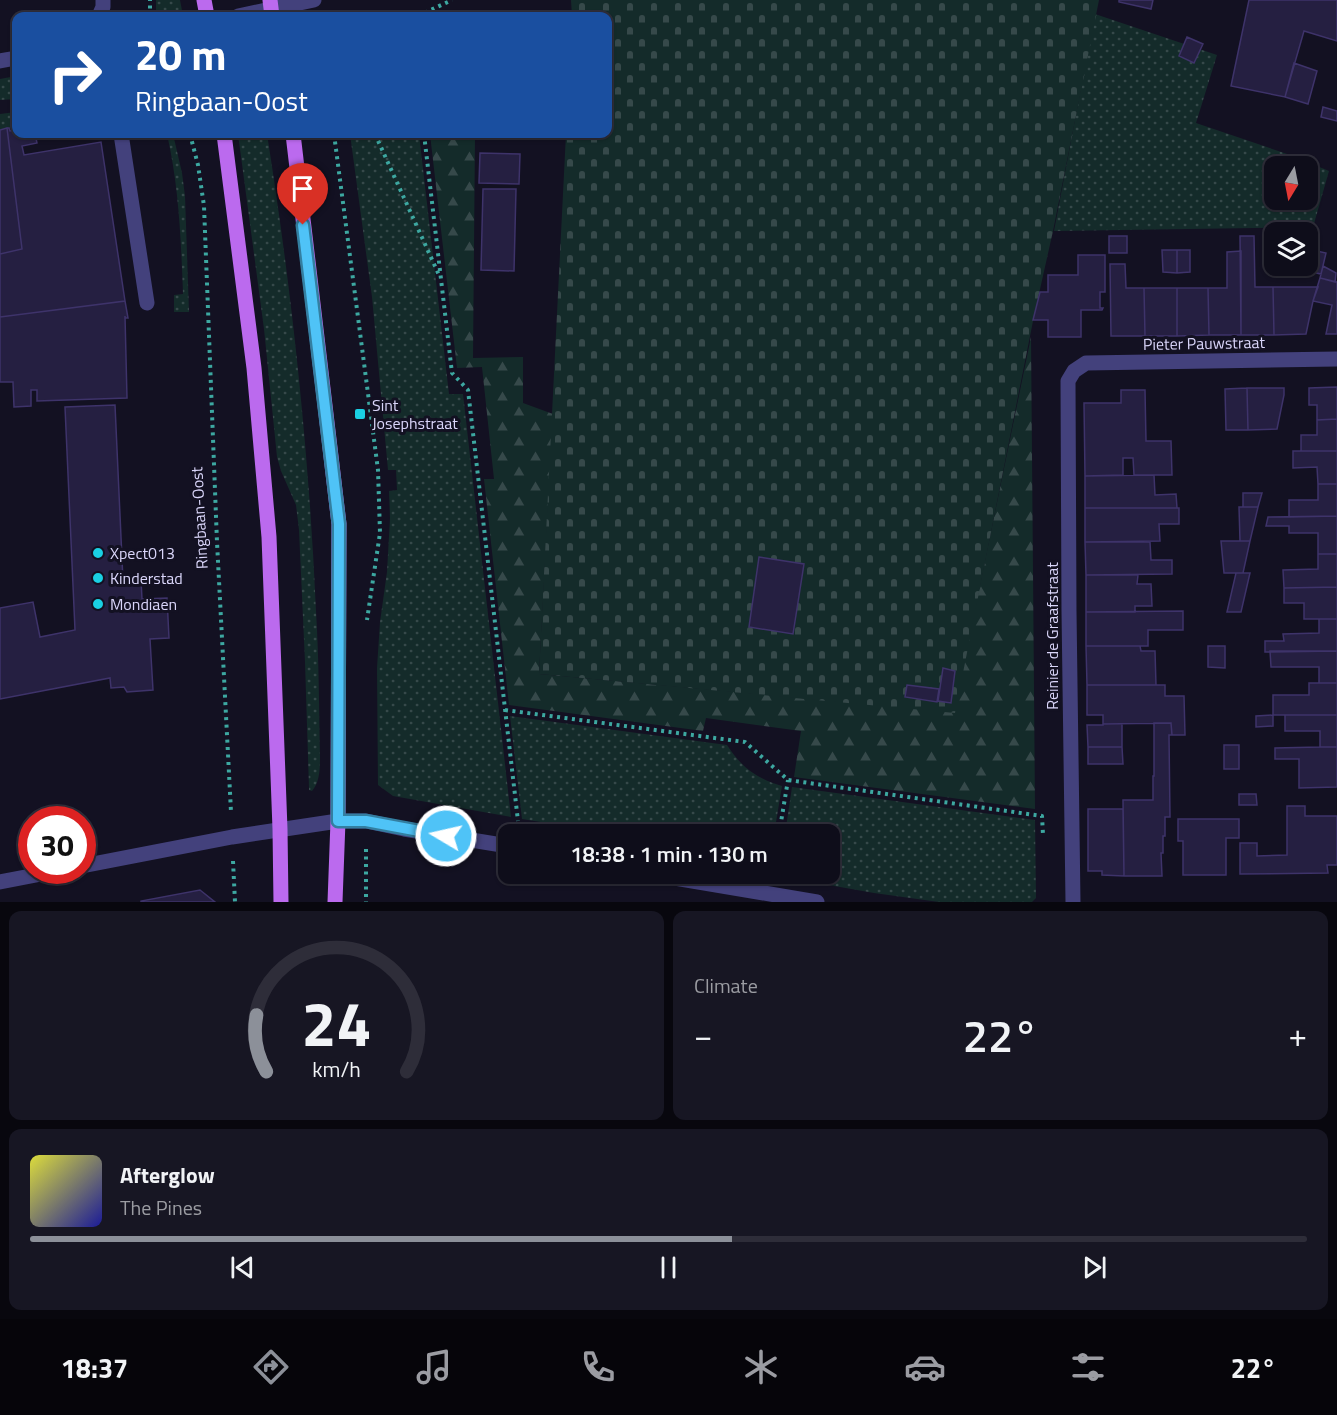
<!DOCTYPE html>
<html lang="en">
<head>
<meta charset="utf-8">
<style>
	:root { --surface:#0e0d1a; --page:#171623; --text:#f1f3f6; --muted:#9b9ca2; --line:#2e2d39; --accent:#8c9099 }
	body { margin:0; font-family:"Titillium Web",sans-serif; background:var(--page); color:var(--text); height:100vh; display:flex; flex-direction:column; font-size:22px; white-space:nowrap }
	* { box-sizing:border-box; margin:0 }
	p { font-size:20px; color:var(--muted) }
	.icon { flex:none; width:33px; height:33px; fill:none; stroke:currentColor; stroke-width:2; stroke-linecap:round; stroke-linejoin:round }
	.map { position:relative; height:902px; overflow:hidden }
	.drawer { display:flex; flex-direction:column; gap:9px; padding:9px; background:#08070e; flex:1 }
	.drawer>* { flex:none }
	.guide { position:absolute; left:12px; top:12px; width:600px; height:126px; border-radius:12px; box-shadow:0 2px 4px #0004,0 0 0 2px var(--line); background:#1a4fa0; color:#fff; overflow:hidden }
	.needle { width:39px; rotate:190deg }
	.fabs { position:absolute; left:1264px; top:156px; display:grid; gap:12px }
	.fabs a { display:grid; place-items:center; width:54px; height:54px; border-radius:12px; background:var(--surface); box-shadow:0 2px 4px #0004,0 0 0 2px var(--line); font-size:30px }
	.speed { position:absolute; left:18px; top:806px; display:flex; gap:12px; font-size:30px; font-weight:700; text-align:center }
	.speed>* { display:grid; place-content:center; width:78px; height:78px; border-radius:50%; background:var(--surface); box-shadow:0 2px 4px #0004,0 0 0 2px var(--line); line-height:1 }
	.speed .limit { border:9px solid #d22; background:#fff; color:#111 }
	.pin { position:absolute; display:grid; place-items:center; width:51px; height:51px; color:#fff; margin:-62px -26px; border-radius:50% 50% 50% 0; rotate:-45deg; box-shadow:0 0 6px #0007 }
	.pin .icon { rotate:45deg }
	.me { position:absolute; width:66px; margin:-33px; rotate:279deg; stroke-linejoin:round; filter:drop-shadow(0 0 4px #0008) }
	.turn { display:flex; align-items:center; gap:21px; height:126px; padding:0 24px; font-size:27px }
	.turn .icon { width:78px; height:78px; stroke-width:2.5 }
	.turn b { display:block; font-size:42px; line-height:51px }
	.big { font-size:45px; font-weight:600; line-height:1.1 }
	.drawer .tile { flex:1; display:flex; flex-direction:column; justify-content:center; gap:9px; min-width:0; padding:0 21px; border-radius:12px; background:var(--page) }
	.drawer .dial { align-items:center; gap:0 }
	.dial svg { height:156px; overflow:visible; fill:none; stroke:var(--line); stroke-width:7; stroke-linecap:round; text-anchor:middle }
	.dial text { fill:var(--text); stroke:none }
	.song { display:flex; align-items:center; gap:18px }
	.cover { width:72px; height:72px; border-radius:9px; background:linear-gradient(135deg,hsl(60 70% 55%),hsl(240 70% 35%)) }
	.played { height:6px; border-radius:3px; background:linear-gradient(90deg,var(--accent) 55%,var(--line) 55%) }
	.keys { display:flex; justify-content:space-around; direction:ltr }
	.heat { display:flex; justify-content:space-between; align-items:center; font-size:33px; direction:ltr }
	.drawer .tiles { flex:1; display:grid; gap:9px; grid-template-columns:1fr 1fr }
	.tile:last-child { grid-column:span 2 }
	.trip { position:absolute; left:498px; top:824px; width:342px; height:60px; border-radius:12px; background:var(--surface); box-shadow:0 2px 4px #0004,0 0 0 2px var(--line); font-weight:600; line-height:60px; text-align:center }
	.tab-bar { display:flex; height:96px; justify-content:space-around; align-items:center; background:#06050a; color:var(--muted) }
	.tab-bar .icon { width:42px; height:42px }
	.tab-bar .selected { color:var(--accent) }
	.tab-bar b { font-size:27px; color:var(--text) }
	.map>svg:first-child { display:block }
</style>
</head>
<body>
<div class="map">
<svg width="1337" height="902" viewBox="0 0 1337 902">
	<defs>
		<pattern id="grass-dots" width="8" height="8" patternUnits="userSpaceOnUse" patternTransform="scale(1.5)"><rect width="8" height="8" fill="#142b2a"/><path d="M2 2h.1M6 6h.1" fill="none" stroke="#36494a" stroke-width="1.8" stroke-linecap="round"/></pattern>
		<pattern id="forest-firs" width="22" height="20" patternUnits="userSpaceOnUse" patternTransform="scale(1.5)"><rect width="22" height="20" fill="#142b2a"/><path d="M5 1l3.5 6h-7zM16 11l3.5 6h-7z" fill="#36494a"/></pattern>
		<pattern id="cemetery-stones" width="16" height="16" patternUnits="userSpaceOnUse" patternTransform="scale(1.5)"><rect width="16" height="16" fill="#142b2a"/><path d="M2 7V4a2 2 0 0 1 4 0v3zM10 15v-3a2 2 0 0 1 4 0v3z" fill="#36494a"/></pattern>
	</defs>
	<rect width="100%" height="100%" fill="#131122"/>
	<!-- grass -->
	<path fill="url(#grass-dots)" fill-rule="evenodd" d="M 156,0 L 180,0 L 183,16 L 156,16 Z
		M 1095,14 L 1217,55 L 1196,123 L 1293,156 L 1329,171 L 1313,227 L 1054,231 ZM 1275,166 L 1308,166 L 1308,200 L 1275,200 Z
		M 16,76 L 16,99 L 0,100 L 0,79 Z
		M 16,112 L 16,127 L 0,130 L 0,114 Z
		M 132,134 L 173,134 L 182,173 L 185,196 L 189,312 L 174,312 L 174,295 L 183,294 C 181,240 179,187 167,134 L 133,140 Z
		M 238,134 L 267,134 C 292,292 309,451 316,611 C 319,660 319,708 320,756 C 320,768 320,782 312,791 L 309,790 L 309,788 L 305,662 L 299,530 L 296,505 L 281,471 L 277,457 L 264,329 Z
		M 350,134 L 419,134 L 449,394 L 463,394 L 511,817 L 393,796 L 378,785 L 377,668 L 380,622 L 387,572 L 390,518 L 389,491 L 397,490 L 396,470 L 388,470 L 372,297 Z
		M 510,716 L 727,745 C 741,767 757,779 782,786 L 774,834 L 593,834 L 566,826 L 522,819 Z
		M 792,787 L 1035,820 L 1036,898 L 1032,902 L 939,902 L 874,893 L 778,876 L 778,873 L 830,873 L 830,834 L 785,834 Z"/>
	<!-- forest -->
	<path fill="url(#forest-firs)" d="M 430,134 L 475,134 L 473,358 L 523,357 L 523,403 L 553,414 L 539,674 L 954,712 L 1031,337 L 1035,809 L 794,777 L 801,731 L 706,718 L 703,731 L 509,705 L 484,479 L 494,479 L 482,367 L 457,368 Z"/>
	<!-- cemetery -->
	<path fill="url(#cemetery-stones)" d="M 571,0 L 1099,0 L 1053,231 L 1034,316 L 955,713 L 539,674 L 566,134 L 608,134 L 608,16 L 572,16 Z"/>
	<!-- building -->
	<path fill="#251f41" stroke="#3e336a" stroke-width="1.5" d="M 1119,0 L 1153,0 L 1151,9 L 1119,2 Z
		M 1249,0 L 1337,0 L 1337,41 L 1304,31 L 1285,97 L 1231,86 Z
		M 1187,37 L 1203,44 L 1194,63 L 1179,56 Z
		M 1294,63 L 1317,71 L 1308,104 L 1285,97 Z
		M 1323,107 L 1337,111 L 1337,121 L 1321,117 Z
		M 7,128 L 9,128 L 10,131 L 16,130 L 16,134 L 35,134 L 37,143 L 22,146 L 24,155 L 101,142 L 125,301 L 0,317 L 0,254 L 22,249 Z
		M 7,128 L 22,249 L 0,254 L 0,130 Z
		M 480,153 L 520,154 L 519,184 L 479,183 Z
		M 483,189 L 516,189 L 514,271 L 481,270 Z
		M 1109,236 L 1127,236 L 1127,253 L 1109,253 Z
		M 1240,236 L 1254,236 L 1255,287 L 1273,287 L 1274,335 L 1241,335 Z
		M 1162,250 L 1177,250 L 1177,273 L 1163,272 Z
		M 1177,250 L 1190,250 L 1190,272 L 1177,273 Z
		M 1312,250 L 1326,253 L 1321,274 L 1307,271 Z
		M 1241,251 L 1241,335 L 1209,335 L 1208,288 L 1227,288 L 1227,252 Z
		M 1078,255 L 1105,255 L 1105,292 L 1100,292 L 1100,308 L 1103,308 L 1102,310 L 1081,310 L 1081,337 L 1048,337 L 1048,320 L 1033,320 L 1040,292 L 1048,292 L 1048,275 L 1078,275 Z
		M 1110,264 L 1125,264 L 1126,288 L 1144,288 L 1145,336 L 1111,336 Z
		M 1323,266 L 1336,273 L 1335,282 L 1320,278 Z
		M 1320,278 L 1337,282 L 1337,334 L 1326,334 L 1332,305 L 1313,301 Z
		M 1273,287 L 1318,287 L 1313,301 L 1306,334 L 1274,335 Z
		M 1144,288 L 1177,288 L 1177,336 L 1145,336 Z
		M 1177,288 L 1208,288 L 1209,335 L 1177,336 Z
		M 125,301 L 128,318 L 125,318 L 125,316 L 127,398 L 37,401 L 37,390 L 31,390 L 31,406 L 14,407 L 13,382 L 0,382 L 0,317 Z
		M 1337,387 L 1337,419 L 1317,420 L 1317,405 L 1309,405 L 1309,388 Z
		M 1247,388 L 1284,388 L 1284,395 L 1277,429 L 1248,430 Z
		M 1247,388 L 1248,430 L 1226,430 L 1225,389 Z
		M 1121,390 L 1145,390 L 1146,441 L 1171,441 L 1172,475 L 1134,475 L 1133,458 L 1123,458 L 1123,475 L 1085,476 L 1084,403 L 1121,403 Z
		M 115,405 L 123,581 L 141,580 L 142,599 L 167,598 L 169,638 L 150,639 L 153,690 L 127,692 L 124,687 L 111,688 L 110,678 L 0,699 L 0,608 L 33,602 L 40,637 L 75,630 L 65,407 Z
		M 1337,419 L 1337,451 L 1301,451 L 1301,435 L 1317,435 L 1317,420 Z
		M 1293,451 L 1337,451 L 1337,484 L 1318,484 L 1317,467 L 1293,468 Z
		M 1154,475 L 1155,495 L 1176,494 L 1177,508 L 1085,508 L 1085,476 Z
		M 1318,484 L 1337,484 L 1337,516 L 1289,517 L 1289,500 L 1318,500 Z
		M 1243,493 L 1262,493 L 1258,507 L 1243,507 Z
		M 1239,507 L 1258,507 L 1250,541 L 1240,541 Z
		M 1085,508 L 1179,508 L 1179,524 L 1159,524 L 1160,541 L 1085,542 Z
		M 1337,516 L 1337,554 L 1318,554 L 1318,533 L 1289,533 L 1289,526 L 1266,526 L 1268,517 Z
		M 1221,541 L 1250,541 L 1243,573 L 1224,573 Z
		M 1085,542 L 1150,542 L 1151,560 L 1172,560 L 1172,574 L 1086,575 Z
		M 1318,554 L 1337,554 L 1337,587 L 1284,588 L 1283,570 L 1318,569 Z
		M 759,557 L 804,564 L 793,634 L 749,627 Z
		M 1236,573 L 1250,573 L 1241,612 L 1227,612 Z
		M 1086,575 L 1138,575 L 1137,584 L 1151,584 L 1152,606 L 1135,606 L 1135,612 L 1086,612 Z
		M 1337,587 L 1337,619 L 1304,619 L 1304,603 L 1284,603 L 1284,588 Z
		M 1183,611 L 1183,630 L 1148,630 L 1148,646 L 1086,646 L 1086,612 Z
		M 1319,619 L 1337,619 L 1337,651 L 1265,652 L 1265,641 L 1284,641 L 1283,634 L 1319,633 Z
		M 1086,646 L 1140,646 L 1141,651 L 1155,651 L 1156,685 L 1087,685 Z
		M 1208,646 L 1225,646 L 1225,668 L 1208,667 Z
		M 1270,651 L 1337,651 L 1337,683 L 1319,683 L 1319,667 L 1271,667 Z
		M 943,668 L 955,671 L 951,703 L 938,701 Z
		M 1309,683 L 1337,683 L 1337,715 L 1273,715 L 1273,695 L 1309,695 Z
		M 907,685 L 939,689 L 937,702 L 905,697 Z
		M 1087,685 L 1165,685 L 1165,696 L 1184,696 L 1185,735 L 1172,735 L 1171,723 L 1103,724 L 1103,715 L 1087,715 Z
		M 1273,715 L 1273,726 L 1256,727 L 1256,716 Z
		M 1285,715 L 1337,715 L 1337,747 L 1320,747 L 1320,731 L 1285,731 Z
		M 1154,723 L 1171,723 L 1172,735 L 1169,735 L 1170,817 L 1165,817 L 1165,836 L 1163,836 L 1163,853 L 1161,853 L 1162,876 L 1124,876 L 1123,800 L 1153,800 L 1153,776 L 1154,776 Z
		M 1103,724 L 1122,724 L 1122,747 L 1088,747 L 1087,725 L 1103,725 Z
		M 1224,745 L 1239,745 L 1239,769 L 1224,769 Z
		M 1088,747 L 1122,747 L 1123,764 L 1088,764 Z
		M 1320,747 L 1337,747 L 1337,787 L 1299,788 L 1299,759 L 1275,759 L 1275,748 Z
		M 1239,794 L 1256,794 L 1257,805 L 1239,805 Z
		M 1287,806 L 1305,806 L 1305,816 L 1337,816 L 1337,865 L 1327,865 L 1328,873 L 1240,874 L 1240,843 L 1257,843 L 1257,856 L 1287,855 Z
		M 1088,809 L 1123,809 L 1124,876 L 1102,875 L 1102,871 L 1088,871 Z
		M 1178,819 L 1239,819 L 1239,838 L 1226,838 L 1226,875 L 1183,875 L 1183,841 L 1178,841 Z
		M 200,890 L 215,902 L 141,902 L 141,901 Z"/>
	<g fill="none" stroke-linecap="round" stroke-linejoin="round">
		<!-- path -->
		<path stroke="#3da8a1" stroke-width="4" stroke-dasharray="3 4.5" stroke-linecap="butt" d="M 150,16 L 150,0
			M 418,16 L 452,0
			M 190,134 L 198,165 L 204,206 L 217,542 L 231,812
			M 334,134 L 378,470 L 380,533 L 367,620
			M 375,134 L 439,275
			M 424,134 L 452,373 L 468,390 L 518,821
			M 505,710 L 745,742 L 788,780 L 1042,816 L 1043,835
			M 779,834 L 788,780
			M 366,849 L 366,902
			M 233,861 L 235,902"/>
		<!-- minor -->
		<path stroke="#43417c" stroke-width="15" d="M 99,16 L 103,7 L 103,0
			M 238,16 L 314,0
			M 0,61 L 16,58
			M 121,134 L 147,303
			M 82,866 L 232,837 L 338,821 L 366,821 L 404,829 L 508,846
			M 645,873 L 817,902
			M 0,882 L 62,870
			M 1073,902 L 1069,611 L 1068,381 L 1074,371 L 1086,363 L 1337,359"/>
		<!-- major -->
		<path stroke="#bb6aee" stroke-width="15" d="M 204,0 L 207,16
			M 270,0 L 272,16
			M 224,134 L 254,368 L 269,537 L 280,829 L 281,902
			M 293,134 L 339,524 L 338,821 L 335,902"/>
	</g>
	<g fill="none" stroke-linecap="round" stroke-linejoin="round">
		<!-- route casing -->
		<g stroke="#337fa1" stroke-width="15">
			<path id="route" d="M 303,225 L 339,524 L 338,821 L 366,821 L 446,836"/>
		</g>
		<!-- route -->
		<use href="#route" stroke="#4fc3f7" stroke-width="10"/>
	</g>
	<!-- markers -->
	<g fill="#1ad0e3" stroke="#131122" stroke-width="2">
		<rect x="354" y="408" width="12" height="12" rx="3"/>
		<circle cx="98" cy="553" r="6"/>
		<circle cx="98" cy="578" r="6"/>
		<circle cx="98" cy="604" r="6"/>
	</g>
	<g text-anchor="middle" dominant-baseline="central" stroke-width="6" stroke-linejoin="round" paint-order="stroke">
		<!-- street labels -->
		<g font-size="16" fill="#dad6fa" stroke="#131122">
			<text transform="translate(1204 343) rotate(-1)">Pieter Pauwstraat</text>
			<text transform="translate(199 518) rotate(-93)">Ringbaan-Oost</text>
			<text transform="translate(1052 636) rotate(-90)">Reinier de Graafstraat</text>
		</g>
		<!-- poi labels -->
		<g font-size="16" fill="#dad6fa" stroke="#131122" text-anchor="start">
			<text x="372" y="405">Sint<tspan x="372" dy="18">Josephstraat</tspan></text>
			<text x="110" y="553">Xpect013</text>
			<text x="110" y="578">Kinderstad</text>
			<text x="110" y="604">Mondiaen</text>
		</g>
	</g>
</svg>
<div class="fabs">
<a><svg class="needle" viewBox="-14 -14 28 28"><path d="M0-13l5 13h-10z" fill="#e53935"/><path d="M0 13l5-13h-10z" fill="#9b9ca2"/></svg></a>
<a><svg class="icon" aria-label="layers" viewBox="0 0 24 24"><path d="M12 4l9 5-9 5-9-5zM3 14l9 5 9-5"/></svg></a>
</div>
<div class="speed"><div class="limit">30</div></div>
<div class="pin" style="left:303px;top:225px;background:#d93025"><svg class="icon" aria-label="arrive" viewBox="0 0 24 24"><path d="M6 21V4h12l-3 4 3 4H6"/></svg></div>
<svg class="me" style="left:446px;top:836px" viewBox="-20 -20 40 40"><circle r="17" fill="#4fc3f7" stroke="#fff" stroke-width="3"/><path d="M0-11L8 9 0 5-8 9z" fill="#fff"/></svg>
<div class="trip">18:38 · 1 min · 130 m</div>
<div class="guide">
<div class="turn"><svg class="icon" aria-label="right" viewBox="0 0 24 24"><path d="M7 20v-9h11M14 6l5 5-5 5"/></svg><div><b>20 m</b>Ringbaan-Oost</div></div>
</div>
</div>
<section class="drawer">
<div class="tiles">
<div class="tile dial"><svg viewBox="0 0 100 80">
<path d="M14 69A42 42 0 1 1 86 69"/>
<path d="M14 69A42 42 0 0 1 9 40" stroke="#8c9099"/>
<text x="50" y="56" font-size="32" font-weight="700">24</text>
<text x="50" y="72" font-size="11">km/h</text>
</svg></div>
<div class="tile"><p>Climate</p>
<div class="heat"><a>−</a><b class="big">22°</b><a>+</a></div>
</div>
<div class="tile">
<div class="song"><i class="cover"></i><div><b>Afterglow</b><p>The Pines</p></div></div>
<div class="played"></div>
<div class="keys"><svg class="icon" aria-label="previous" viewBox="0 0 24 24"><path d="M18 5L8 12l10 7zM5 5v14"/></svg><svg class="icon" aria-label="pause" viewBox="0 0 24 24"><path d="M8 5v14M16 5v14"/></svg><svg class="icon" aria-label="next" viewBox="0 0 24 24"><path d="M6 5l10 7-10 7zM19 5v14"/></svg></div>
</div>
</div>
</section>
<nav class="tab-bar">
<b>18:37</b>
<svg class="icon selected" aria-label="directions" viewBox="0 0 24 24"><path d="M12 3l9 9-9 9-9-9zM9 14v-3h6M13 9l2 2-2 2"/></svg>
<svg class="icon" aria-label="music" viewBox="0 0 24 24"><path d="M9 18V5l10-2v13"/><circle cx="6" cy="18" r="3"/><circle cx="16" cy="16" r="3"/></svg>
<svg class="icon" aria-label="phone" viewBox="0 0 24 24"><path d="M5 4h4l2 5-3 2q2 4 5 5l2-3 5 2v4C11 20 4 13 5 4z"/></svg>
<svg class="icon" aria-label="climate" viewBox="0 0 24 24"><path d="M12 3v18M4 7l16 10M4 17L20 7"/></svg>
<svg class="icon" aria-label="car" viewBox="0 0 24 24"><path d="M5 17H2v-5l4-1 3-4h7l3 4 3 1v5h-3M9 17h6M6 11h13"/><circle cx="7" cy="17" r="2"/><circle cx="17" cy="17" r="2"/></svg>
<svg class="icon" aria-label="filters" viewBox="0 0 24 24"><path d="M4 7h16M4 17h16"/><circle cx="9" cy="7" r="2"/><circle cx="15" cy="17" r="2"/></svg>
<b>22°</b>
</nav>
</body>
</html>
